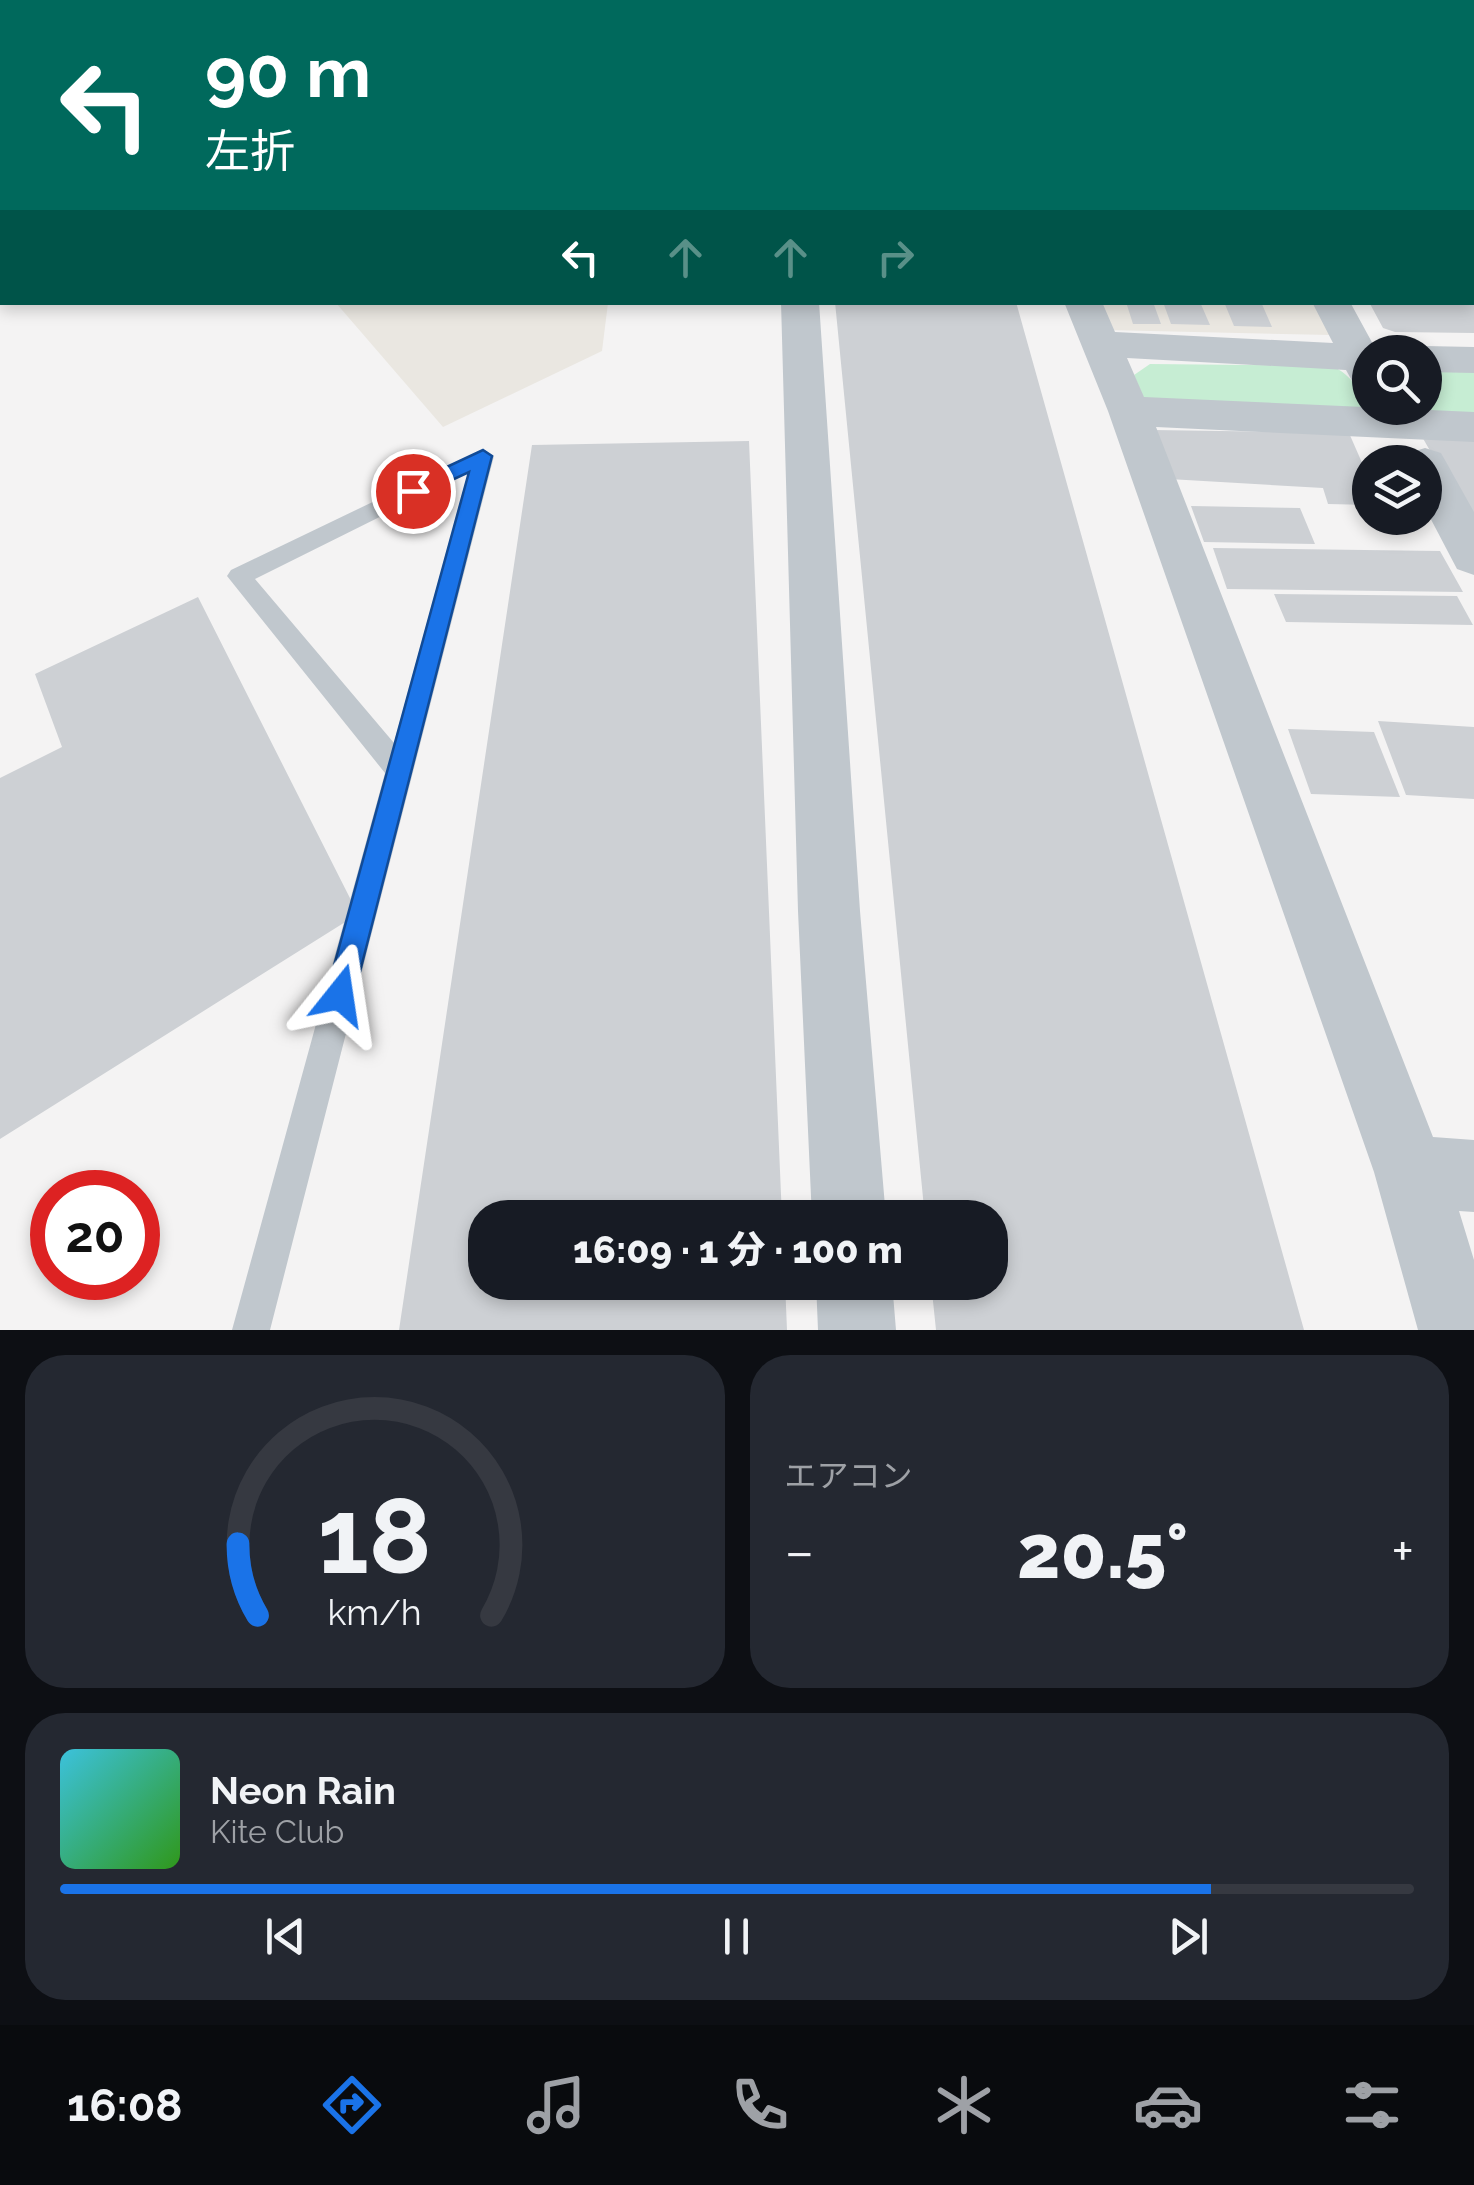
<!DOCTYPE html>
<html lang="ja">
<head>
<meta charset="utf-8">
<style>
	:root { --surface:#171b24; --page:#242831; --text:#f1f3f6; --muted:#9ea1a6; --line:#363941; --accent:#1a73e8 }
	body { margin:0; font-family:Raleway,"Noto Sans JP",sans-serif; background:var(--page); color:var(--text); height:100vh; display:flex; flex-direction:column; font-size:38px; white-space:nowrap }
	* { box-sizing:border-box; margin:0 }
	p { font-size:32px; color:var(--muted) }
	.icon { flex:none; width:55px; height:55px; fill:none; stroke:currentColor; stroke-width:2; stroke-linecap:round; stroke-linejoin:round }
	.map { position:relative; height:1330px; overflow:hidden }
	.sheet { display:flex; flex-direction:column; gap:25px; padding:25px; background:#0d0f14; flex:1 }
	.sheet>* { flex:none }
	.top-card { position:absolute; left:0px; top:0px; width:1475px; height:305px; box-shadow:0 5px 15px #0003; background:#00695c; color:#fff; overflow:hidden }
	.tools { position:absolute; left:1352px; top:335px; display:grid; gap:20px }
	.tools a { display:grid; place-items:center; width:90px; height:90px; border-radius:50%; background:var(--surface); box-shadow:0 5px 15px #0003; font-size:50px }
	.speed { position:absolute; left:30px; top:1170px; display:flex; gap:20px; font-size:50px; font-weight:700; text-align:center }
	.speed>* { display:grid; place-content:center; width:130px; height:130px; border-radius:50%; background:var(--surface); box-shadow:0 5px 15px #0003; line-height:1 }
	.speed .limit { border:15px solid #d22; background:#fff; color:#111 }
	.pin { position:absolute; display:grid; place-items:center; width:85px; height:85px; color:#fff; margin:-42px; border:5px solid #fff; border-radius:50%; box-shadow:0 2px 10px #0007 }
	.me { position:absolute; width:110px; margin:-55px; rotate:15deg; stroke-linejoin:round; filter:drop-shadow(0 0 8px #0008) }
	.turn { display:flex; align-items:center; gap:35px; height:210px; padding:0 40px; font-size:45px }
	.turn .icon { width:130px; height:130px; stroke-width:2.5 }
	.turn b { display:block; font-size:70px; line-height:85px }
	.lanes { display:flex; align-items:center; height:95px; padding:0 40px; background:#0003; justify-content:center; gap:50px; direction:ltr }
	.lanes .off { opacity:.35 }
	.big { font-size:75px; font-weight:800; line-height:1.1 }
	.sheet .widget { flex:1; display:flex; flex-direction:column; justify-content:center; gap:15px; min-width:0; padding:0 35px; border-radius:40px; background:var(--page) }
	.sheet .dial { align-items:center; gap:0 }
	.dial svg { height:260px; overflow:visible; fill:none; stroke:var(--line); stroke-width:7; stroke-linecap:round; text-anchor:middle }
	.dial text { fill:var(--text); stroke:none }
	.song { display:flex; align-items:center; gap:30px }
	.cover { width:120px; height:120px; border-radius:15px; background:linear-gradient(135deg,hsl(190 70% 55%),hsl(110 70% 35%)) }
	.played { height:10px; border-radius:5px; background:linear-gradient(90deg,var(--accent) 85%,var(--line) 85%) }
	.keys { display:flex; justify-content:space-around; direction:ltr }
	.heat { display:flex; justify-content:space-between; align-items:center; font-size:55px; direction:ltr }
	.sheet .tiles { flex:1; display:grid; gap:25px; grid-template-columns:1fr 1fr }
	.widget:last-child { grid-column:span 2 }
	.trip { position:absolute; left:468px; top:1200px; width:540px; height:100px; border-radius:40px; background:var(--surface); box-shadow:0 5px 15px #0003; font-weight:800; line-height:100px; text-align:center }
	.tabs { display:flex; height:160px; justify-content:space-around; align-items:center; background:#090b0e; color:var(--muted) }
	.tabs .icon { width:70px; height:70px }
	.tabs .selected { color:var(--accent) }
	.tabs b { font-size:45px; color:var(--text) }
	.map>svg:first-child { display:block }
</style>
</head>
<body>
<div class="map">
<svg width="1474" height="1330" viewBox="0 0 1474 1330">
	<rect width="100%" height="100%" fill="#f4f3f3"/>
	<!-- commercial -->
	<path fill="#eae7e1" d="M 367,0 L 956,0 L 956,2 L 358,2 Z
		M 336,303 L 608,303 L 602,351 L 443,427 Z
		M 1097,303 L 1315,303 L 1331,335 L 1106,330 Z"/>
	<!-- green -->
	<path fill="#c6edd3" d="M 1150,364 L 1332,366 C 1351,375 1365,392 1361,414 L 1146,403 L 1134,375 Z
		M 1425,368 L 1474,369 L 1474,416 L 1414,410 L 1412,408 L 1425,408 Z"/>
	<!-- building -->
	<path fill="#cdd0d4" d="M 835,302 L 1016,302 L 1304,1330 L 936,1330 L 931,1282 L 990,1282 L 990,1218 L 925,1218 Z
		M 1126,302 L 1153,302 L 1161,324 L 1133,324 Z
		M 1163,302 L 1200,302 L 1210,325 L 1171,324 Z
		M 1224,302 L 1261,302 L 1272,327 L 1234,326 Z
		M 1369,302 L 1474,302 L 1474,333 L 1395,332 L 1383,328 Z
		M 1153,430 L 1349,433 L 1370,481 L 1370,505 L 1328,504 L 1323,488 L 1169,479 Z
		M 1421,435 L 1474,435 L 1474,527 Z
		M 749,441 L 782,1218 L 485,1218 L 485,1282 L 785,1282 L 787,1330 L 399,1330 L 532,445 Z
		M 1191,506 L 1300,508 L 1315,544 L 1204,542 Z
		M 1213,548 L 1440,551 L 1463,592 L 1227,589 Z
		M 1274,594 L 1457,596 L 1473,625 L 1286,622 Z
		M 198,597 L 358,914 L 0,1139 L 0,778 L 62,747 L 35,674 Z
		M 1378,721 L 1474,727 L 1474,799 L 1406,795 Z
		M 1288,729 L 1374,732 L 1400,797 L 1311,794 Z"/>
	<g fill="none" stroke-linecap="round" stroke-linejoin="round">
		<!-- lane -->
		<path fill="#c0c7cd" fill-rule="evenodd" d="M 1472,211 L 1474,211 L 1474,223 L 1472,223 Z
			M 483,449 L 494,456 L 270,1330 L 232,1330 L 385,773 L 227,576 L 231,570 ZM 468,473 L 394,743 L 255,579 Z"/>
		<!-- street -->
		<path fill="#c0c7cd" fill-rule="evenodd" d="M 767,0 L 793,0 L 793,2 L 767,2 Z
			M 964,0 L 990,0 L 991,2 L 965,2 Z
			M 1166,0 L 1193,0 L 1194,2 L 1167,2 Z
			M 1472,74 L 1474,74 L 1474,92 L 1472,92 Z
			M 781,302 L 819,302 L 860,911 L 886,1218 L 812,1218 L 798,911 Z
			M 1064,302 L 1102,302 L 1115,332 L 1333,343 L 1312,302 L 1350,302 L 1374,346 L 1387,352 L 1370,352 L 1370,390 L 1355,386 L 1346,370 L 1127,358 L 1144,397 L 1474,412 L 1474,442 L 1156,427 L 1433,1137 L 1474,1140 L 1474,1212 L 1459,1211 L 1474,1260 L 1474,1330 L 1418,1330 L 1374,1172 L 1108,411 Z
			M 1425,346 L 1474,347 L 1474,373 L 1425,372 L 1425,352 L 1409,352 Z
			M 1425,448 L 1441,453 L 1474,512 L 1474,575 L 1457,569 L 1425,508 L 1425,462 L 1404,462 L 1409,453 Z
			M 816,1282 L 892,1282 L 896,1330 L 818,1330 Z"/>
		<!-- secondary -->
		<path stroke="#c0cad2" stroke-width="55" d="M 315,2 L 325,0
			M 0,85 L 2,84"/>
		<!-- primary -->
		<path fill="#b5c3ce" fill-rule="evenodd" d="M 1425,0 L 1456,0 L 1457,2 L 1427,2 Z"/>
	</g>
	<!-- route -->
	<path fill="#1a73e8" stroke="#114b97" stroke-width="2.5" d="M 483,450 L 492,456 L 354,995 L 350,1005 L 340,1009 L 330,1005 L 326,995 L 469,472 L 413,498 L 403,491 L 406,486 Z"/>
</svg>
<div class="tools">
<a><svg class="icon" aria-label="search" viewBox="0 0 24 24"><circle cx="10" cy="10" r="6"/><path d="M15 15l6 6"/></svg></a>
<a><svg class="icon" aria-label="layers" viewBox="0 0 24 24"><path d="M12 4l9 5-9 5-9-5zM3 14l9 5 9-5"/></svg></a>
</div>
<div class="speed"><div class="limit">20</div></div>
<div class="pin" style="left:413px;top:491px;background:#d93025"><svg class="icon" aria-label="arrive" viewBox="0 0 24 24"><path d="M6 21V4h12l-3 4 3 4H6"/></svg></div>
<svg class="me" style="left:340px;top:995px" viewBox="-20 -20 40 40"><path d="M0-17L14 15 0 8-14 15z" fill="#1a73e8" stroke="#fff" stroke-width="4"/></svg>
<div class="trip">16:09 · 1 分 · 100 m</div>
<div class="top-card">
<div class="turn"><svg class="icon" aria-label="left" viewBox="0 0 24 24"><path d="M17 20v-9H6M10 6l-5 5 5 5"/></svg><div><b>90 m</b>左折</div></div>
<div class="lanes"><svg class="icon" aria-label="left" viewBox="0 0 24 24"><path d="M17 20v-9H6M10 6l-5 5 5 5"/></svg><svg class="icon off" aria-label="ahead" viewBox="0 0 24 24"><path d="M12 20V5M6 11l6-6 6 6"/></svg><svg class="icon off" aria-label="ahead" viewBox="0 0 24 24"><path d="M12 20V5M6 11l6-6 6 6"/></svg><svg class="icon off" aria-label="right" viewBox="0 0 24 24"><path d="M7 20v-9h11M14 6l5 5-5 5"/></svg></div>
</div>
</div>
<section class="sheet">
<div class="tiles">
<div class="widget dial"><svg viewBox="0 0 100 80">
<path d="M14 69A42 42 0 1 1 86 69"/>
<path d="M14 69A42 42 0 0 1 8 47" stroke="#1a73e8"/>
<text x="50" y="56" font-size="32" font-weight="700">18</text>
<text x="50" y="72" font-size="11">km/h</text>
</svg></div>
<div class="widget"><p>エアコン</p>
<div class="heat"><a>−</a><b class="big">20.5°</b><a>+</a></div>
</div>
<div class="widget">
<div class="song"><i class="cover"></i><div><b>Neon Rain</b><p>Kite Club</p></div></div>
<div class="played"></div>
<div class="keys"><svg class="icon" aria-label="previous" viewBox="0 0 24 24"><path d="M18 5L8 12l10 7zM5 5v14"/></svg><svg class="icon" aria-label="pause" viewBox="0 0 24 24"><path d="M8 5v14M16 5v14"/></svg><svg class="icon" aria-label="next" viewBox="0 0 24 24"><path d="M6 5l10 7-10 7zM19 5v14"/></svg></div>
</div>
</div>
</section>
<nav class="tabs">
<b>16:08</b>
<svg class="icon selected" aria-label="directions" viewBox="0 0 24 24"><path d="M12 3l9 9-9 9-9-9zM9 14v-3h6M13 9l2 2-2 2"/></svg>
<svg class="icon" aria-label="music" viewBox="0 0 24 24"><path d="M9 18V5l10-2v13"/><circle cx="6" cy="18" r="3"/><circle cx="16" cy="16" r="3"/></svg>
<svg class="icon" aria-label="phone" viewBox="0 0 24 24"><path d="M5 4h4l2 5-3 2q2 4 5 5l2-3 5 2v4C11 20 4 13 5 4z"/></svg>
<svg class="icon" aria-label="climate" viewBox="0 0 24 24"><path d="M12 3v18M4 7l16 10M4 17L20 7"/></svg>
<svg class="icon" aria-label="car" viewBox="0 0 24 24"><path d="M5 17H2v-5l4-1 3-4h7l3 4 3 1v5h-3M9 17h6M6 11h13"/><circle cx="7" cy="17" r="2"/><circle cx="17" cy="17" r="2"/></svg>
<svg class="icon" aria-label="filters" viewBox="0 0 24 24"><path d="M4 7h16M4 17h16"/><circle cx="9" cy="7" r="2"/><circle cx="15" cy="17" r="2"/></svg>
</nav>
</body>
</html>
